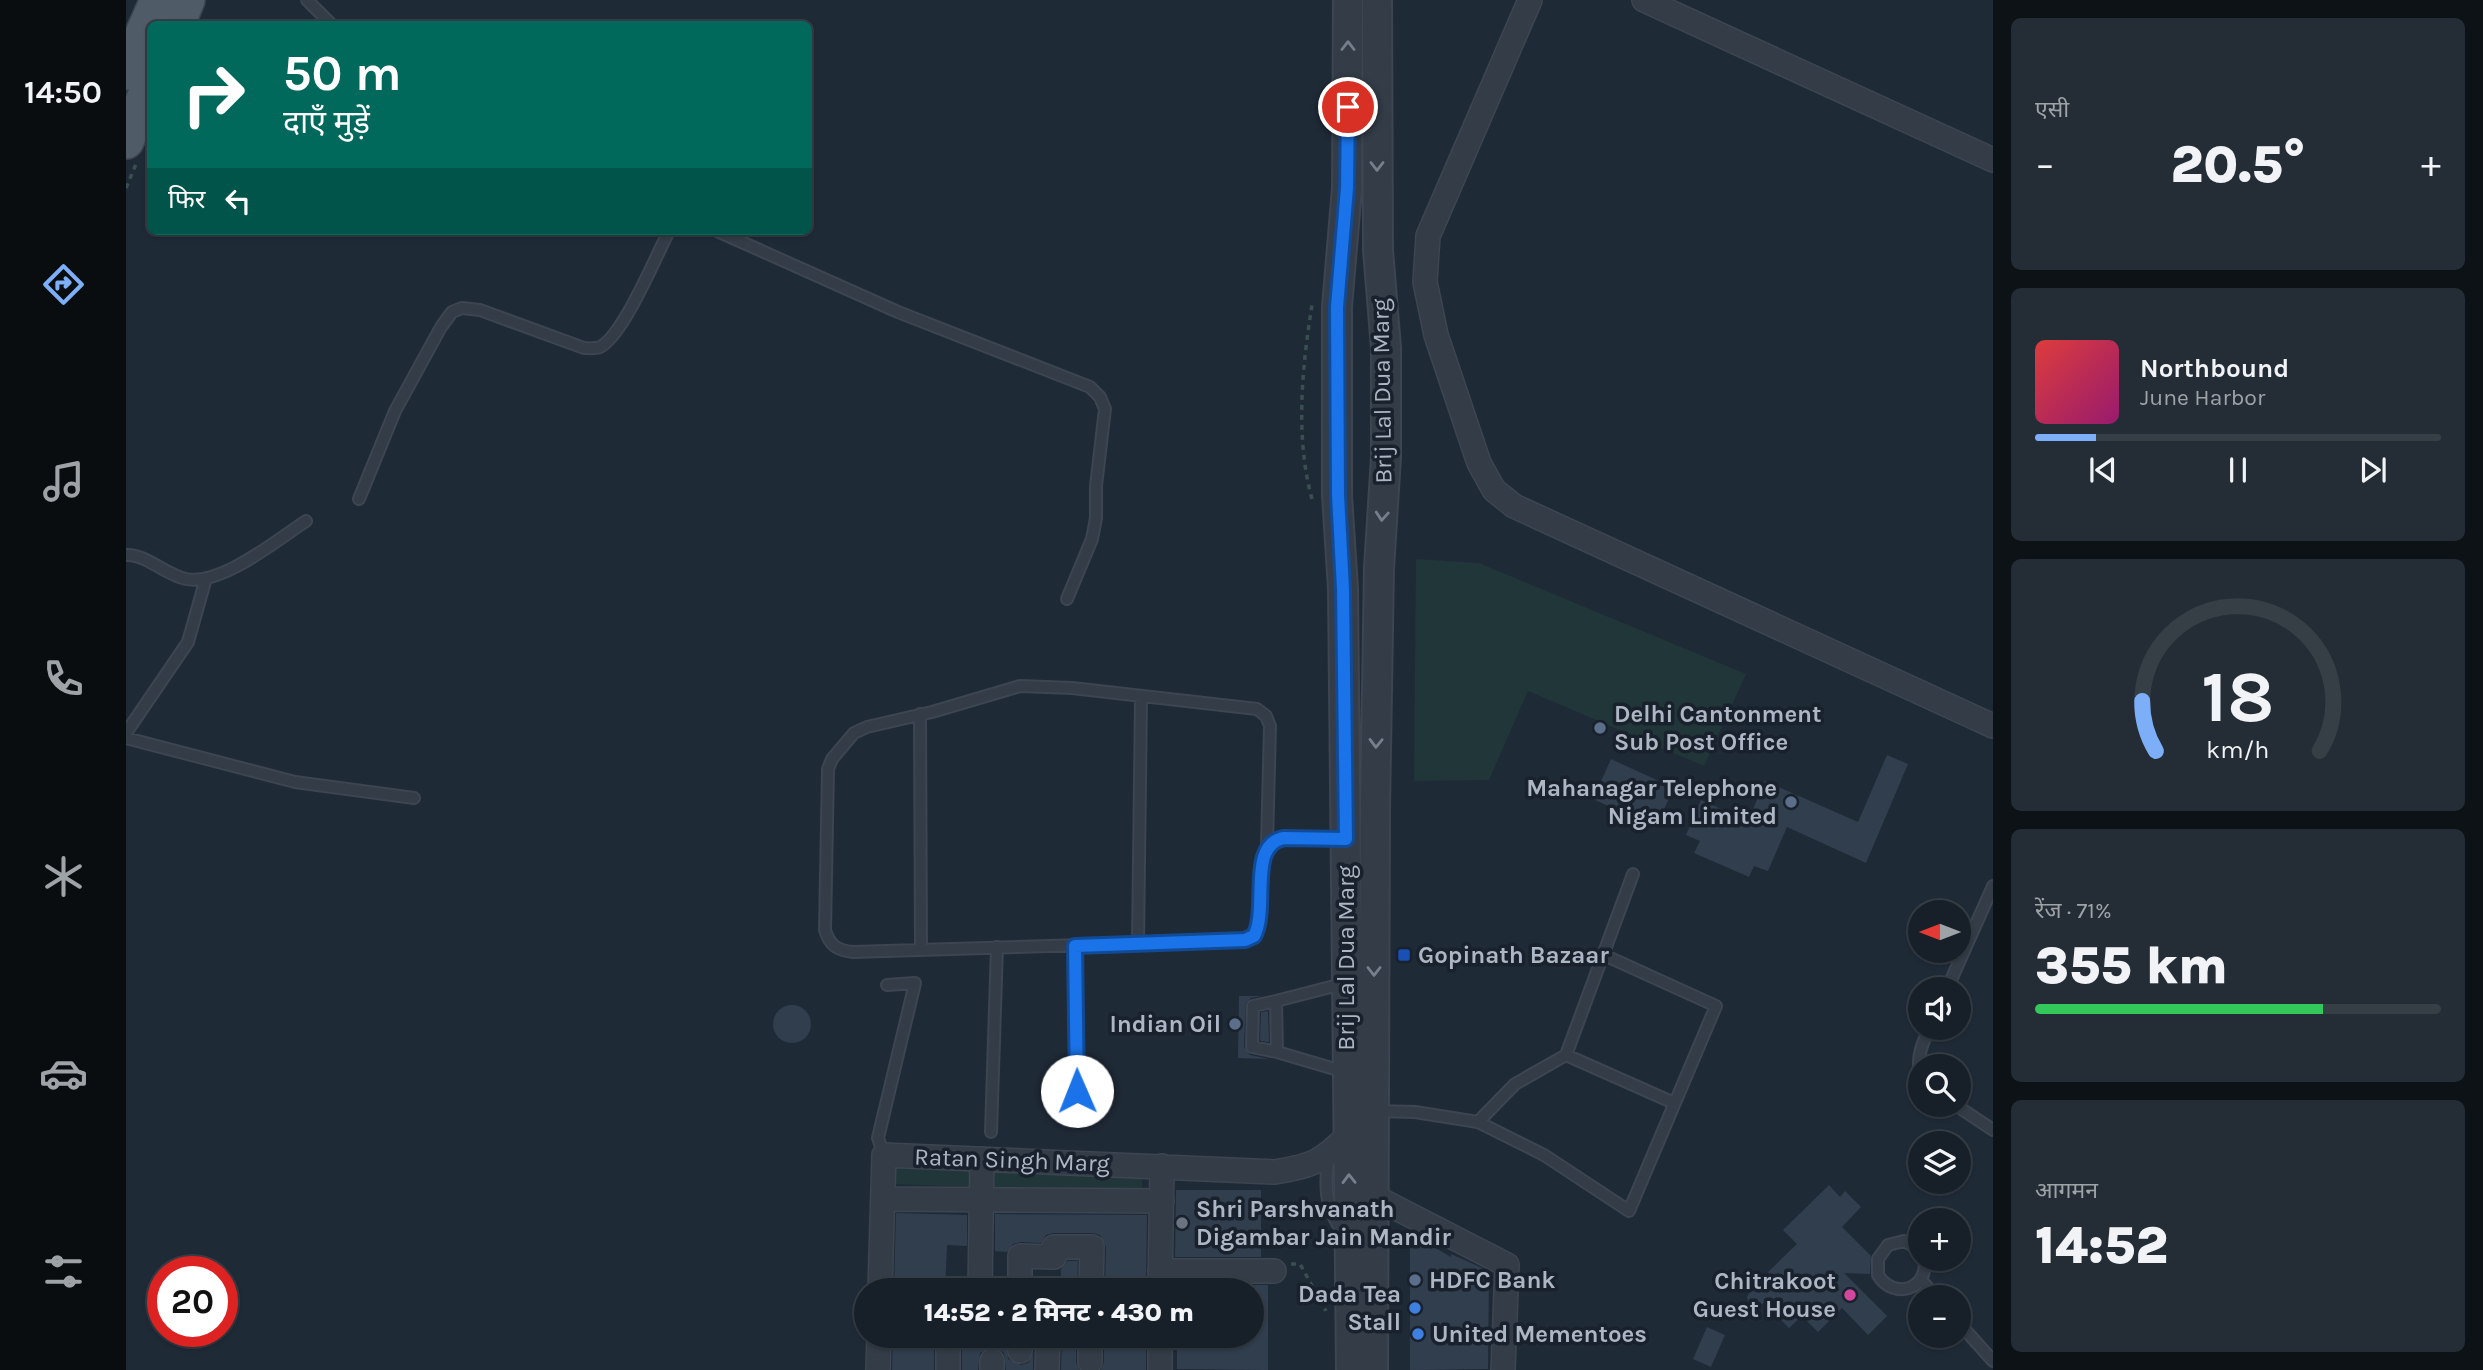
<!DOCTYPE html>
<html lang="hi">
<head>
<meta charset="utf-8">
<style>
	:root { --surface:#172029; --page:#242d35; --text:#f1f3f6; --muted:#9ea3a8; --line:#363e46; --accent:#7daff9 }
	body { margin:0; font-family:Karla,"Noto Sans Devanagari",sans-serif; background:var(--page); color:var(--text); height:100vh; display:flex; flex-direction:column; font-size:26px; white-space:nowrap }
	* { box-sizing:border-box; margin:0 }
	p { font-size:23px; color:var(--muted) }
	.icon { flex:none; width:38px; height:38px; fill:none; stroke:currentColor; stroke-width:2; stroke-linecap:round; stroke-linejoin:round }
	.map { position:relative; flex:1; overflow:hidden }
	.panel { display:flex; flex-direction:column; gap:18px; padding:18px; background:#0d1217; width:490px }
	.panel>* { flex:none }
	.banner { position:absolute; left:21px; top:21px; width:665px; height:214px; border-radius:10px; box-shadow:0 2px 5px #0004,0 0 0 2px var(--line); background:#00695c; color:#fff; overflow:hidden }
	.needle { width:46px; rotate:270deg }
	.controls { position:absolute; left:1782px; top:900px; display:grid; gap:14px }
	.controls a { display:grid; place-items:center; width:63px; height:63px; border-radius:50%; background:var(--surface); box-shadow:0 2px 5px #0004,0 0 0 2px var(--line); font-size:35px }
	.speed { position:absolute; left:21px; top:1256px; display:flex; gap:14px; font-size:35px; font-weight:700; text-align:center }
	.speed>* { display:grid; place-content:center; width:91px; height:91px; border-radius:50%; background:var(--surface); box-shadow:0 2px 5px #0004,0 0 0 2px var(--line); line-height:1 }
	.speed .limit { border:10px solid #d22; background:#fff; color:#111 }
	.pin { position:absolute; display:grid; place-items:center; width:60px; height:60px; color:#fff; margin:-30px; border:4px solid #fff; border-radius:50%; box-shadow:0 2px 7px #0007 }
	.me { position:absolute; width:77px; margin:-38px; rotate:359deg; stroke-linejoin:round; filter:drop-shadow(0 0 5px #0008) }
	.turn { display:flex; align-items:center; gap:24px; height:147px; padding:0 21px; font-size:32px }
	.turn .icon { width:91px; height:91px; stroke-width:2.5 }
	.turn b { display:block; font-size:49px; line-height:60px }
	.then { display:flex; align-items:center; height:66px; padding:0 21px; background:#0003; gap:14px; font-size:26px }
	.big { font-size:52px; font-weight:800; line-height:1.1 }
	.panel .card { flex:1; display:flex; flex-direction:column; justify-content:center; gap:10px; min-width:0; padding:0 24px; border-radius:10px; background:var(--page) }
	.panel .dial { align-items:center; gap:0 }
	.dial svg { height:182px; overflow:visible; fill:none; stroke:var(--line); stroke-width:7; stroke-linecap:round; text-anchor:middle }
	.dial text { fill:var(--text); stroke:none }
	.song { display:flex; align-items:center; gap:21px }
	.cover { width:84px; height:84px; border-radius:10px; background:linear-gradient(135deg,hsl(0 70% 55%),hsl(320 70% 35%)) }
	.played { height:7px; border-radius:4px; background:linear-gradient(90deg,var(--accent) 15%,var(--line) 15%) }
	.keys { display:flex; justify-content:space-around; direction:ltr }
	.heat { display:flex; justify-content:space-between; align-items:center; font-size:38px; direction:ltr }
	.charge { height:10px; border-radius:5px; background:linear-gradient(90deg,#34c759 71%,var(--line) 0) }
	.trip { position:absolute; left:728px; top:1278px; width:410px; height:70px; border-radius:35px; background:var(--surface); box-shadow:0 2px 5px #0004,0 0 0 2px var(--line); font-weight:800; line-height:70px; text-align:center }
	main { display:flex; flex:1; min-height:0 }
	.menu { display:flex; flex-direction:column; width:126px; justify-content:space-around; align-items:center; background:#090d10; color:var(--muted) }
	.menu .icon { width:49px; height:49px }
	.menu .active { color:var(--accent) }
	.menu b { font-size:32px; color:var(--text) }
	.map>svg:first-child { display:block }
</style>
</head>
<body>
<main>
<nav class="menu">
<b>14:50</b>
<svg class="icon active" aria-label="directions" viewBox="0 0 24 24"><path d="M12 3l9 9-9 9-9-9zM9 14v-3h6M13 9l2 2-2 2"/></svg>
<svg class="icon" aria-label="music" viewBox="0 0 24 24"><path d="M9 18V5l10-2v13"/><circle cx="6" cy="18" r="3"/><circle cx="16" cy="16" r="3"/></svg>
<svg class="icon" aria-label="phone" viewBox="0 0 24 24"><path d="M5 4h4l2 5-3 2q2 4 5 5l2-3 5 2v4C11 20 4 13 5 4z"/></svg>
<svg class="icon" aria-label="climate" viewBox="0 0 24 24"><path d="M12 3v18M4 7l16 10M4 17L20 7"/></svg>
<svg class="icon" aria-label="car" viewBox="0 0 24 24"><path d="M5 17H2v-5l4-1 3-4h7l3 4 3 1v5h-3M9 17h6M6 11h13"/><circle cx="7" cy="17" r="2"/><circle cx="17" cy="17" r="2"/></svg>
<svg class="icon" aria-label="filters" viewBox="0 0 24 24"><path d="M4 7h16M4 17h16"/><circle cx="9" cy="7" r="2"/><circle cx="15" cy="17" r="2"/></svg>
</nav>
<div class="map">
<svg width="1867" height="1370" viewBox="0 0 1867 1370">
	<rect width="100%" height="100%" fill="#1f2a37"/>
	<!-- green -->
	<path fill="#213638" d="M 1290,559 L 1353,563 L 1620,674 L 1578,766 L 1402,691 L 1363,780 L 1288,781 Z
		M 767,1161 L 848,1164 L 847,1187 L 766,1184 Z
		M 865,1168 L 1016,1172 L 1016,1192 L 865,1188 Z"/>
	<!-- building -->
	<path fill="#313e4e" d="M 1761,755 L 1782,764 L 1740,863 L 1661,827 L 1642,871 L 1628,866 L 1623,877 L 1568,853 L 1574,841 L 1560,835 L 1575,800 L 1622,821 L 1639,781 L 1732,822 Z
		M 1485,759 L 1548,788 L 1529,828 L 1467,799 Z
		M 1113,996 L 1136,996 L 1125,998 L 1120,1003 L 1118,1047 L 1124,1055 L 1143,1059 L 1112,1058 Z
		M647 1024a19 19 0 1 1 38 0a19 19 0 1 1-38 0Z
		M 1142,1011 L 1143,1042 L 1134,1041 L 1135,1012 Z
		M 1703,1185 L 1714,1197 L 1719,1191 L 1735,1207 L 1716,1227 L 1745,1256 L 1744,1274 L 1718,1273 L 1761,1316 L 1742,1335 L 1716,1308 L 1692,1332 L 1676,1316 L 1663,1328 L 1638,1303 L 1631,1306 L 1623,1305 L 1621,1297 L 1626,1288 L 1655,1285 L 1642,1272 L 1671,1244 L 1657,1230 Z
		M 1050,1190 L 1135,1190 L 1135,1257 L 1049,1257 Z
		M 770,1213 L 841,1215 L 841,1246 L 821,1245 L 819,1290 L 768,1290 Z
		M 869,1214 L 1021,1215 L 1020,1290 L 979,1290 L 980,1247 L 974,1235 L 967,1233 L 927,1233 L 920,1235 L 915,1243 L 894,1242 L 887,1244 L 881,1252 L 869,1251 Z
		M 1284,1233 L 1325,1257 L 1325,1254 L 1363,1271 L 1362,1369 L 1284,1370 Z
		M 941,1261 L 952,1261 L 951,1290 L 935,1290 L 935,1269 Z
		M 1052,1285 L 1142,1285 L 1142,1370 L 1051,1369 L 1051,1335 L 1125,1335 L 1125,1290 L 1052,1290 Z
		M 1581,1327 L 1599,1335 L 1585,1367 L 1567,1359 Z
		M 767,1335 L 808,1335 L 808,1370 L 766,1370 Z
		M 836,1335 L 880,1335 L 882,1359 L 895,1365 L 902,1363 L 907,1353 L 907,1370 L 880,1370 L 878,1353 L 867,1347 L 854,1353 L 852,1370 L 836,1370 Z
		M 936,1335 L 950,1335 L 950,1362 L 953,1370 L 935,1370 Z
		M 978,1335 L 1020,1335 L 1020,1370 L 975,1370 L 978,1362 Z"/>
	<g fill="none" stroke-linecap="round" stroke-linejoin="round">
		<!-- service casing -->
		<g stroke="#3c4551" stroke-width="14">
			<path id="service" d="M 181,0 L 205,24
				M 591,231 L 772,312 L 964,387 L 974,397 L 979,409 L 970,486 L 970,518 L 966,539 L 941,599
				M 233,499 L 269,411 L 315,327 L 326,312 L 336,308 L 354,310 L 458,348 C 463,348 469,349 474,347 C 497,336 530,256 543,231
				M 0,555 C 20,554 40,575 60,579 C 95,586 151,540 180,521
				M 794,714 L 795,949
				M 0,733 L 62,642 L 80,578
				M 0,738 L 169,782 L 288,798
				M 1141,845 L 1144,726 L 1140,716 L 1131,709 L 946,688 L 894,686 L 806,712 L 741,727 L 728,733 L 706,759 L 702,769 L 699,930 C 704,946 711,950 727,952 L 1119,940 L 1128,936 L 1133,928 C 1138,902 1125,843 1158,838 L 1217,839
				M 1012,944 L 1015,698
				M 949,946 L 951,1115
				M 1821,989 L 1867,886
				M 1150,1001 L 1127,1006 L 1126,1047 L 1151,1052
				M 1440,1055 L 1548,1103
				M 1219,1072 L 1151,1052 L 1150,1001 L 1220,983
				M 1794,1074 C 1790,1057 1797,1042 1804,1027
				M 1828,1104 L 1867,1130
				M 1250,1111 L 1289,1112 L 1352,1122 L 1389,1084 L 1440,1055 L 1507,874
				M 1352,1122 L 1418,1155 L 1503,1211 L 1590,1006 L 1478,955
				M 865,1132 L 871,947
				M 758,1155 L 752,1138 L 789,983 L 761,985
				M 1202,1156 C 1199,1186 1198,1207 1217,1232
				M 1794,1250 L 1778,1241 L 1762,1245 L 1752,1259 L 1752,1275 C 1768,1301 1804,1289 1798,1258
				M 1795,1280 L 1810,1297
				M 1832,1322 L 1867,1361"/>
		</g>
		<!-- minor casing -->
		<g stroke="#3c4551" stroke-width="26">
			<path id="minor" d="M 1404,0 L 1302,236 L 1299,282 L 1310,335 L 1353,463 L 1368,490 L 1388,506 L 1867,726
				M 1518,0 L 1867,160
				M 1247,1196 L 1381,1265 L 1377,1370
				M 757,1199 L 1036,1201
				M 1034,1271 L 1148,1271
				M 754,1290 L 758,1155 L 1149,1172 C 1186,1166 1196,1162 1222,1135
				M 854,1290 L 856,1159
				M 894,1290 L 894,1256 L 928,1257 L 928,1247 L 966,1247 L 965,1290
				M 1034,1290 L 1036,1166
				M 1034,1335 L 1034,1370
				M 894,1351 L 894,1335
				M 866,1361 L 866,1370
				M 964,1362 L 964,1335
				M 822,1369 L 822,1335
				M 752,1370 L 753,1335
				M 921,1370 L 922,1335"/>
		</g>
		<!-- tertiary casing -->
		<g stroke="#3c4551" stroke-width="32">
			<path id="tertiary" d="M 1222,0 L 1221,188 L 1211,307 L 1211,495 L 1217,589 L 1225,1370
				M 1247,1370 L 1249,809 L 1253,568 L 1260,457 L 1260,348 L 1252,250 L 1251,0"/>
		</g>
		<!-- primary casing -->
		<g stroke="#3c4551" stroke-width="38">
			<path id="primary" d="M 51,24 L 61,0
				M 0,72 L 32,0
				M 0,141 L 24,85"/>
		</g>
		<!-- path -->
		<path stroke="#3a4f50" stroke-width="3.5" stroke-dasharray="5 5" stroke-linecap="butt" d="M 0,188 L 10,164
			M 1186,499 C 1169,438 1176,367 1186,305
			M 1165,1264 L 1174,1264 L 1200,1311"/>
		<!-- service -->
		<use href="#service" stroke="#333c47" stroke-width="10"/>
		<!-- minor -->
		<use href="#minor" stroke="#333c47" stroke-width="23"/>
		<!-- tertiary -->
		<use href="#tertiary" stroke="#333c47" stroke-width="28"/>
		<!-- primary -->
		<use href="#primary" stroke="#505b68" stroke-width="35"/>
	</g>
	<!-- one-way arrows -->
	<defs><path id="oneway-chevron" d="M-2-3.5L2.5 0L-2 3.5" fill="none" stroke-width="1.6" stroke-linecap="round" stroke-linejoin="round" transform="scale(1.75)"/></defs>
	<g stroke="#767f8c">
		<use href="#oneway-chevron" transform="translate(1222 46) rotate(-90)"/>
		<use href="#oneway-chevron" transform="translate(1251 166) rotate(90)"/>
		<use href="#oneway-chevron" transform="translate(1256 516) rotate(94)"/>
		<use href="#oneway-chevron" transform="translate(1250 743) rotate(91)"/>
		<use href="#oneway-chevron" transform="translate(1248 971) rotate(90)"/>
		<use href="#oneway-chevron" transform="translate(1223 1179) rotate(-91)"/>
	</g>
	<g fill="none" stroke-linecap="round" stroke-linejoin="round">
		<!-- route casing -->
		<g stroke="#114b97" stroke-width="18">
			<path id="route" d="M 951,1091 L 949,946 L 1119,940 L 1128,936 C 1143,909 1121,844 1158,838 L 1220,839 L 1217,589 L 1212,495 L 1211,307 L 1221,188 L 1222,107"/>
		</g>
		<!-- route -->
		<use href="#route" stroke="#1a73e8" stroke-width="12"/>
	</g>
	<!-- markers -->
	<g fill="#5c6f8a" stroke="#18212c" stroke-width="2.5">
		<circle cx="1474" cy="728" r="7"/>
		<circle cx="1665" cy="802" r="7"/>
		<circle cx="1109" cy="1024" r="7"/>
		<circle cx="1289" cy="1280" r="7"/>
	</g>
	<rect fill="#1a4fb4" stroke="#18212c" stroke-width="2.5" x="1271" y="948" width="14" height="14" rx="3.5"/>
	<circle fill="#6b7280" stroke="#18212c" stroke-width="2.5" cx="1056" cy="1223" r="7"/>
	<circle fill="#d1479c" stroke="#18212c" stroke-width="2.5" cx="1724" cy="1295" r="7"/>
	<g fill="#3f7fe0" stroke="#18212c" stroke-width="2.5">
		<circle cx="1289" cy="1308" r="7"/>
		<circle cx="1292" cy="1334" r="7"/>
	</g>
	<g text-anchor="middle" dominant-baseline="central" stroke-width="7" stroke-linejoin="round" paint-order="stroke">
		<!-- street labels -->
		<g font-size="24" fill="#adb6c4" stroke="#18212c">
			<text transform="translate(1256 391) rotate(-91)">Brij Lal Dua Marg</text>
			<text transform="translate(1220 958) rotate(-90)">Brij Lal Dua Marg</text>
			<text transform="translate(886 1160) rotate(2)">Ratan Singh Marg</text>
		</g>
		<!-- poi labels -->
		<g font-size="24" font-weight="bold" fill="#adb6c4" stroke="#18212c" text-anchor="start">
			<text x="1488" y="714">Delhi Cantonment<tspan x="1488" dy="28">Sub Post Office</tspan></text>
			<text x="1651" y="788" text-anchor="end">Mahanagar Telephone<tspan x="1651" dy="28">Nigam Limited</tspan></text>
			<text x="1292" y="955">Gopinath Bazaar</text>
			<text x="1095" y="1024" text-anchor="end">Indian Oil</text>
			<text x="1070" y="1209">Shri Parshvanath<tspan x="1070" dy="28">Digambar Jain Mandir</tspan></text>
			<text x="1303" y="1280">HDFC Bank</text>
			<text x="1710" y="1281" text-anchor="end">Chitrakoot<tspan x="1710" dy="28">Guest House</tspan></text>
			<text x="1275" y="1294" text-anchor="end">Dada Tea<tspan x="1275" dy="28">Stall</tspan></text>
			<text x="1306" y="1334">United Mementoes</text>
		</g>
	</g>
</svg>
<div class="controls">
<a><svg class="needle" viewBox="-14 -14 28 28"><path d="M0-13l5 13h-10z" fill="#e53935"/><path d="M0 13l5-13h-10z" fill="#9ea3a8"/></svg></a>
<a><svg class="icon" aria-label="sound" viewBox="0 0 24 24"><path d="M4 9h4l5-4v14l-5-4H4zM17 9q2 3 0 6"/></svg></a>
<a><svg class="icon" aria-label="search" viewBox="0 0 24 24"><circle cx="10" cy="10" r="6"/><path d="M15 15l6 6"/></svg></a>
<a><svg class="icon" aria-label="layers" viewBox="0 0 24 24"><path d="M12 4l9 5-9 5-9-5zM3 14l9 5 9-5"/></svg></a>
<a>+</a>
<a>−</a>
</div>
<div class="speed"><div class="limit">20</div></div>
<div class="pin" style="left:1222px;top:107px;background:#d93025"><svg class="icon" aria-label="arrive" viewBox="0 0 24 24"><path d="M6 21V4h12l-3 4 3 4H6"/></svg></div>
<svg class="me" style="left:951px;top:1091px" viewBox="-20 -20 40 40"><circle r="19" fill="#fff"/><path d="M0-13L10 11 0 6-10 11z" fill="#1a73e8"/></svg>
<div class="trip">14:52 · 2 मिनट · 430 m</div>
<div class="banner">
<div class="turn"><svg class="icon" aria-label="right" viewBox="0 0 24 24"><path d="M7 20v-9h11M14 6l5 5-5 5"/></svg><div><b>50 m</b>दाएँ मुड़ें</div></div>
<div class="then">फिर<svg class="icon" aria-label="left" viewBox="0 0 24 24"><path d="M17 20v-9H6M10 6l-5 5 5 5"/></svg></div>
</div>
</div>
<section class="panel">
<div class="card"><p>एसी</p>
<div class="heat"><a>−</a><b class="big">20.5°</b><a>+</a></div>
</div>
<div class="card">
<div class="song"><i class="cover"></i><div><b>Northbound</b><p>June Harbor</p></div></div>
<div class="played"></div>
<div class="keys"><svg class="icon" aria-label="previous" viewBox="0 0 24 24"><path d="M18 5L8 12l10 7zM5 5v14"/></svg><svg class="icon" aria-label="pause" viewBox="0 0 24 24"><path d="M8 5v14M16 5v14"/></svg><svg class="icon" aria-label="next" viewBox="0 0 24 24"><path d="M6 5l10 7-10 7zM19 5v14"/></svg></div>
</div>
<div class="card dial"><svg viewBox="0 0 100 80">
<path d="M14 69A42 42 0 1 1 86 69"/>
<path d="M14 69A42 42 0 0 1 8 47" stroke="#7daff9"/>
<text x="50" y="56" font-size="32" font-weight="700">18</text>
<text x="50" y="72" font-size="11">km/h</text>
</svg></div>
<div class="card"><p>रेंज · 71%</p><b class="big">355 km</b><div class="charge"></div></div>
<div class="card"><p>आगमन</p><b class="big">14:52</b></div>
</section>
</main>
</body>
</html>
